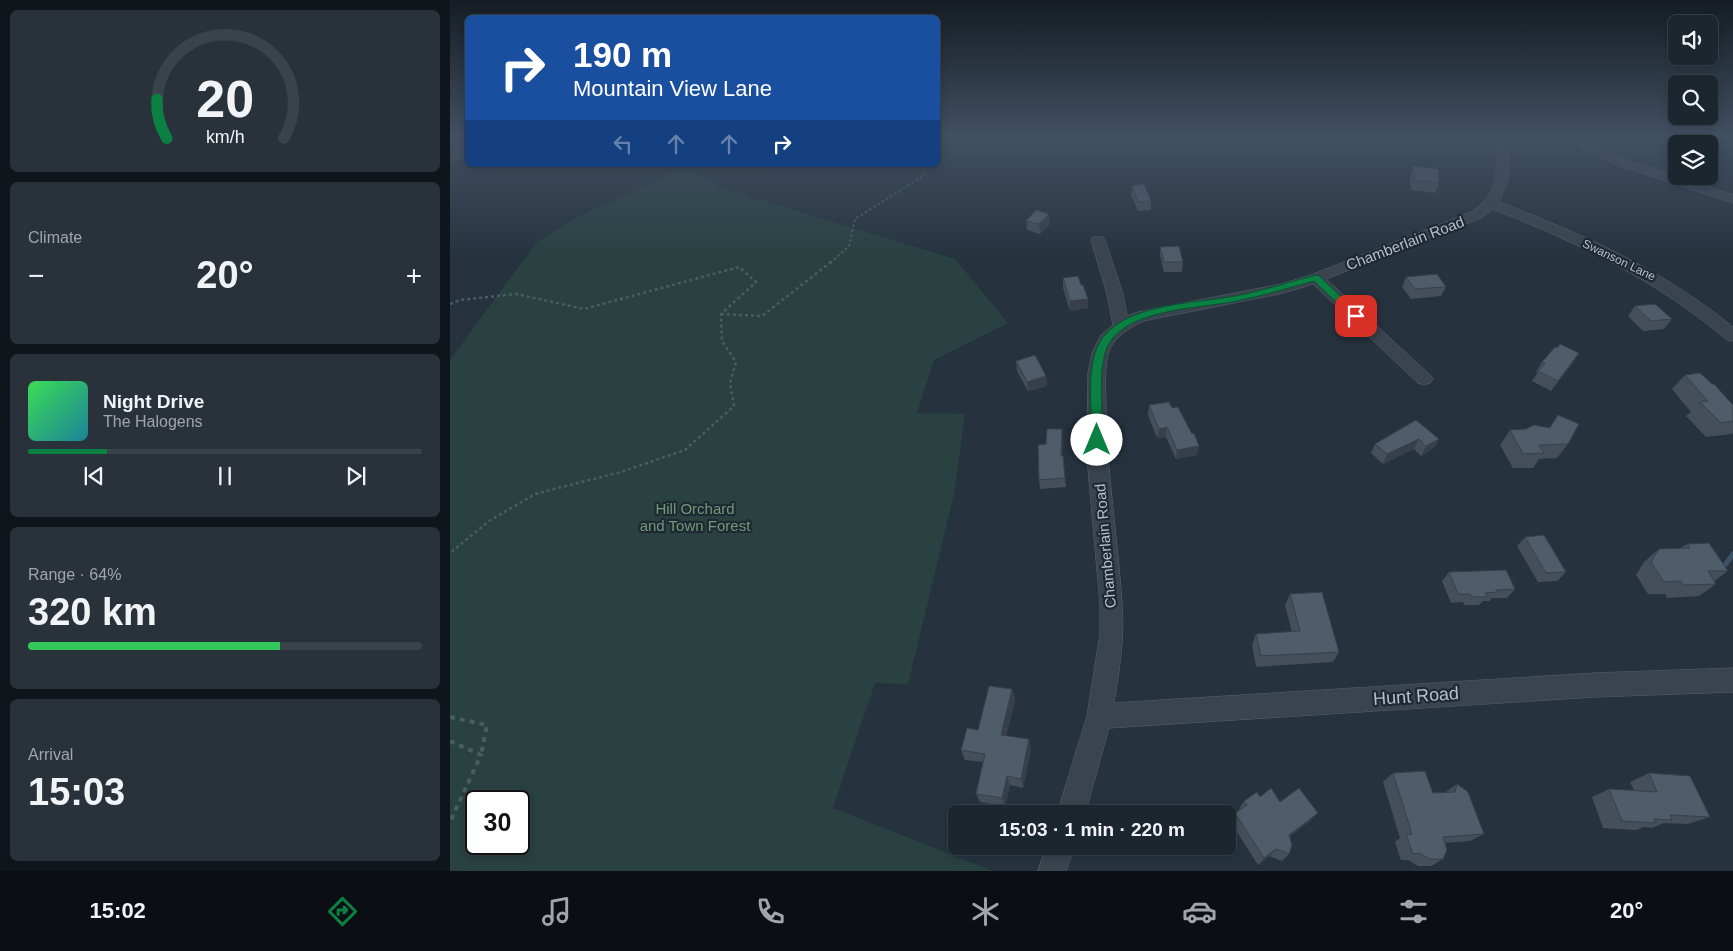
<!DOCTYPE html>
<html lang="en">
<head>
<meta charset="utf-8">
<style>
	:root { --surface:#1c262f; --page:#29323b; --text:#f1f3f6; --muted:#a0a5aa; --line:#3a434b; --accent:#0b8043 }
	body { margin:0; font-family:Arial,sans-serif; background:var(--page); color:var(--text); height:100vh; display:flex; flex-direction:column; font-size:19px; white-space:nowrap }
	* { box-sizing:border-box; margin:0 }
	p { font-size:16px; color:var(--muted) }
	.icon { flex:none; width:28px; height:28px; fill:none; stroke:currentColor; stroke-width:2; stroke-linecap:round; stroke-linejoin:round }
	.map { position:relative; flex:1; overflow:hidden }
	.drawer { display:flex; flex-direction:column; gap:10px; padding:10px; background:#0f151a; width:450px }
	.drawer>* { flex:none }
	.hud { position:absolute; left:15px; top:15px; width:475px; height:152px; border-radius:8px; box-shadow:0 2px 8px #0003,0 0 0 1px var(--line); background:#1a4fa0; color:#fff; overflow:hidden }
	.fabs { position:absolute; left:1218px; top:15px; display:grid; gap:10px }
	.fabs a { display:grid; place-items:center; width:50px; height:50px; border-radius:8px; background:var(--surface); box-shadow:0 2px 8px #0003,0 0 0 1px var(--line); font-size:25px }
	.speed { position:absolute; left:15px; top:790px; display:flex; gap:10px; font-size:25px; font-weight:700; text-align:center }
	.speed>* { display:grid; place-content:center; width:65px; height:65px; border-radius:50%; background:var(--surface); box-shadow:0 2px 8px #0003,0 0 0 1px var(--line); line-height:1 }
	.speed .limit { border:2px solid #111; border-radius:8px; background:#fff; color:#111 }
	.pin { position:absolute; display:grid; place-items:center; width:42px; height:42px; color:#fff; margin:-21px; border-radius:10px; box-shadow:0 2px 8px #0006 }
	.me { position:absolute; width:55px; margin:-28px; rotate:0deg; stroke-linejoin:round; filter:drop-shadow(0 0 4px #0008) }
	.turn { display:flex; align-items:center; gap:18px; height:105px; padding:0 25px; font-size:22px }
	.turn .icon { width:65px; height:65px; stroke-width:2.5 }
	.turn b { display:block; font-size:35px; line-height:42px }
	.lanes { display:flex; align-items:center; height:48px; padding:0 25px; background:#0003; justify-content:center; gap:25px; direction:ltr }
	.lanes .off { opacity:.35 }
	.big { font-size:38px; font-weight:700; line-height:1.1 }
	.drawer .widget { flex:1; display:flex; flex-direction:column; justify-content:center; gap:8px; min-width:0; padding:0 18px; border-radius:8px; background:var(--page) }
	.drawer .dial { align-items:center; gap:0 }
	.dial svg { height:130px; overflow:visible; fill:none; stroke:var(--line); stroke-width:7; stroke-linecap:round; text-anchor:middle }
	.dial text { fill:var(--text); stroke:none }
	.song { display:flex; align-items:center; gap:15px }
	.cover { width:60px; height:60px; border-radius:8px; background:linear-gradient(135deg,hsl(130 70% 55%),hsl(190 70% 35%)) }
	.played { height:5px; border-radius:2px; background:linear-gradient(90deg,var(--accent) 20%,var(--line) 20%) }
	.keys { display:flex; justify-content:space-around; direction:ltr }
	.heat { display:flex; justify-content:space-between; align-items:center; font-size:28px; direction:ltr }
	.charge { height:8px; border-radius:4px; background:linear-gradient(90deg,#34c759 64%,var(--line) 0) }
	.trip { position:absolute; left:498px; top:805px; width:288px; height:50px; border-radius:8px; background:var(--surface); box-shadow:0 2px 8px #0003,0 0 0 1px var(--line); font-weight:700; line-height:50px; text-align:center }
	.dock { display:flex; height:80px; justify-content:space-around; align-items:center; background:#0b0f13; color:var(--muted) }
	.dock .icon { width:35px; height:35px }
	.dock .active { color:var(--accent) }
	.dock b { font-size:22px; color:var(--text) }
	main { display:flex; flex:1; min-height:0 }
	.map>svg:first-child { display:block }
</style>
</head>
<body>
<main>
<section class="drawer">
<div class="widget dial"><svg viewBox="0 0 100 80">
<path d="M14 69A42 42 0 1 1 86 69"/>
<path d="M14 69A42 42 0 0 1 8 45" stroke="#0b8043"/>
<text x="50" y="56" font-size="32" font-weight="700">20</text>
<text x="50" y="72" font-size="11">km/h</text>
</svg></div>
<div class="widget"><p>Climate</p>
<div class="heat"><a>−</a><b class="big">20°</b><a>+</a></div>
</div>
<div class="widget">
<div class="song"><i class="cover"></i><div><b>Night Drive</b><p>The Halogens</p></div></div>
<div class="played"></div>
<div class="keys"><svg class="icon" aria-label="previous" viewBox="0 0 24 24"><path d="M18 5L8 12l10 7zM5 5v14"/></svg><svg class="icon" aria-label="pause" viewBox="0 0 24 24"><path d="M8 5v14M16 5v14"/></svg><svg class="icon" aria-label="next" viewBox="0 0 24 24"><path d="M6 5l10 7-10 7zM19 5v14"/></svg></div>
</div>
<div class="widget"><p>Range · 64%</p><b class="big">320 km</b><div class="charge"></div></div>
<div class="widget"><p>Arrival</p><b class="big">15:03</b></div>
</section>
<div class="map">
<svg width="1283" height="871" viewBox="0 0 1283 871">
	<rect width="100%" height="100%" fill="#26333f"/>
	<!-- green -->
	<path fill="#294141" fill-rule="evenodd" d="M 1236,135 L 1283,135 L 1283,149 Z
		M 233,169 L 275,189 L 505,259 L 558,323 L 484,360 L 467,413 L 515,414 L 504,494 L 458,684 L 425,683 L 383,808 L 543,871 L 0,871 L 0,360 L 86,243 L 123,219 ZM 69,801 L 69,844 L 26,844 L 26,801 Z"/>
	<g fill="none" stroke-linecap="round" stroke-linejoin="round">
		<!-- stream -->
		<path stroke="#3c5167" stroke-width="5" d="M 1272,569 L 1283,554"/>
		<!-- minor casing -->
		<g stroke="#58626c" stroke-width="1">
			<path id="minor" d="M 1047,135 L 1059,135 L 1058,180 L 1049,202 C 1133,234 1213,270 1283,327 L 1283,341 L 1277,340 C 1206,280 1129,243 1043,209 L 1031,218 L 876,279 L 980,375 L 983,379 L 980,383 L 974,385 L 968,383 L 863,284 L 834,293 L 693,321 C 678,329 662,338 658,354 C 654,373 656,393 656,411 C 657,476 668,540 672,604 C 675,638 669,670 664,703 L 1145,673 L 1283,668 L 1283,692 L 1145,697 L 659,728 L 635,814 L 607,814 L 637,716 L 650,634 L 650,604 L 637,457 L 638,373 L 642,353 L 651,335 L 663,325 L 657,294 L 641,240 L 643,237 L 653,237 L 655,240 L 673,294 L 677,316 L 688,312 L 831,284 L 861,275 L 1021,212 C 1052,192 1046,168 1047,135 Z
				M 1109,135 L 1124,135 L 1175,159 L 1283,195 L 1283,203 L 1167,165 Z
				M 597,846 L 625,846 L 616,871 L 588,871 Z"/>
		</g>
		<!-- tertiary casing -->
		<g stroke="#58626c" stroke-width="1">
			<path id="tertiary" d="M 18,148 L 18,157 L 0,161 L 0,151 Z"/>
		</g>
		<!-- path-far2 -->
		<path stroke="#485e5f" stroke-width="2" stroke-dasharray="2.5 2.5" stroke-linecap="butt" d="M 380,263 L 399,246 L 405,219 L 476,174"/>
		<!-- path-far1 -->
		<path stroke="#485e5f" stroke-width="2.5" stroke-dasharray="3 3" stroke-linecap="butt" d="M 0,304 L 10,300 L 66,294 L 134,309 L 289,267 L 306,282 L 271,314 L 272,341 L 286,362 L 280,383 L 284,406 L 235,450 L 171,472 L 85,494 L 39,521 L 0,553
			M 271,314 L 312,316 L 381,262"/>
		<!-- path -->
		<path stroke="#485e5f" stroke-width="4" stroke-dasharray="5 5" stroke-linecap="butt" d="M 0,717 L 37,725 L 31,755
			M 0,741 L 31,755 L 0,822"/>
		<!-- minor -->
		<use href="#minor" fill="#3a444f" fill-rule="evenodd"/>
		<!-- tertiary -->
		<use href="#tertiary" fill="#3a444f" fill-rule="evenodd"/>
	</g>
	<!-- wall -->
	<path fill="#444f5b" d="M 963,166 L 989,183 L 985,193 L 961,190 L 960,176 Z
		M 682,186 L 701,201 L 701,210 L 688,211 L 681,195 Z
		M 576,221 L 600,224 L 590,234 L 577,230 Z
		M 710,247 L 733,262 L 732,272 L 714,272 L 710,256 Z
		M 956,277 L 996,287 L 991,296 L 961,299 L 952,287 Z
		M 613,278 L 631,285 L 638,299 L 638,308 L 620,311 L 613,288 Z
		M 1185,306 L 1222,319 L 1214,329 L 1193,331 L 1178,316 Z
		M 566,361 L 596,376 L 597,386 L 578,391 L 567,371 Z
		M 1092,362 L 1123,363 L 1101,391 L 1082,381 L 1088,372 L 1086,372 Z
		M 1235,375 L 1283,405 L 1283,433 L 1281,434 L 1256,437 L 1236,416 L 1241,412 L 1222,389 Z
		M 699,405 L 747,455 L 726,459 L 716,437 L 707,438 L 698,415 Z
		M 1108,415 L 1118,444 L 1107,458 L 1089,459 L 1083,468 L 1063,468 L 1050,445 L 1060,430 L 1099,428 Z
		M 966,420 L 989,439 L 984,448 L 971,456 L 964,449 L 933,464 L 921,453 L 925,444 Z
		M 612,429 L 612,456 L 613,456 L 616,487 L 590,489 L 589,480 L 596,444 Z
		M 1075,537 L 1116,572 L 1107,581 L 1088,582 L 1067,546 Z
		M 1237,544 L 1278,571 L 1264,581 L 1266,584 L 1249,596 L 1217,598 L 1215,594 L 1198,594 L 1186,575 L 1194,562 L 1209,549 L 1231,548 Z
		M 999,572 L 1065,589 L 1057,598 L 1042,598 L 1039,601 L 1033,601 L 1029,605 L 1014,605 L 1013,602 L 1001,603 L 992,581 Z
		M 840,594 L 889,652 L 883,662 L 806,667 L 802,645 L 806,634 L 842,632 L 835,605 Z
		M 562,689 L 565,700 L 556,736 L 579,739 L 581,749 L 573,788 L 560,785 L 555,807 L 530,802 L 526,794 L 533,762 L 515,760 L 511,750 Z
		M 943,773 L 983,793 L 996,792 L 1007,784 L 1034,834 L 1020,841 L 995,843 L 993,859 L 981,866 L 968,866 L 958,860 L 951,860 L 945,842 L 950,838 L 933,782 Z
		M 1199,773 L 1260,817 L 1238,824 L 1214,823 L 1202,828 L 1194,827 L 1186,830 L 1153,828 L 1142,797 L 1159,789 L 1184,790 L 1180,782 Z
		M 810,797 L 830,802 L 860,821 L 839,837 L 839,854 L 832,861 L 819,856 L 808,865 L 780,821 L 785,813 L 790,810 L 789,809 L 794,801 Z"/>
	<!-- shaded-wall -->
	<path fill="#37404a" d="M 599,214 L 600,224 L 590,234 L 589,224 Z
		M 638,299 L 638,308 L 620,311 L 620,301 Z
		M 1129,353 L 1123,363 L 1101,391 L 1108,381 Z
		M 596,376 L 597,386 L 578,391 L 577,382 Z
		M 717,427 L 716,437 L 707,438 L 709,429 Z
		M 612,429 L 613,438 L 612,465 L 611,456 Z
		M 969,439 L 964,449 L 933,464 L 937,454 Z
		M 989,439 L 984,448 L 971,456 L 976,446 Z
		M 749,446 L 747,455 L 726,459 L 727,450 Z
		M 562,689 L 565,700 L 554,744 L 551,735 Z
		M 579,739 L 581,749 L 573,788 L 571,779 Z
		M 557,776 L 560,785 L 555,807 L 552,798 Z
		M 868,813 L 860,821 L 832,842 L 839,835 Z
		M 826,849 L 819,856 L 808,865 L 814,858 Z"/>
	<!-- building -->
	<path fill="#4f5c6a" stroke="#37404a" d="M 963,166 L 988,169 L 989,183 L 964,180 Z
		M 694,184 L 701,201 L 688,202 L 682,186 Z
		M 586,210 L 599,214 L 589,224 L 576,221 Z
		M 729,246 L 733,262 L 714,262 L 710,247 Z
		M 987,274 L 996,287 L 965,289 L 956,277 Z
		M 628,276 L 631,285 L 633,285 L 638,299 L 620,301 L 613,278 Z
		M 1205,304 L 1222,319 L 1201,321 L 1185,306 Z
		M 1110,344 L 1129,353 L 1108,381 L 1088,371 L 1095,363 L 1092,362 L 1105,347 L 1107,348 Z
		M 585,355 L 596,376 L 577,382 L 566,361 Z
		M 1250,373 L 1262,384 L 1264,384 L 1283,405 L 1283,421 L 1271,423 L 1250,402 L 1258,401 L 1235,375 Z
		M 719,402 L 722,408 L 728,407 L 742,434 L 744,433 L 749,446 L 727,450 L 717,427 L 709,429 L 699,405 Z
		M 1108,415 L 1129,424 L 1118,444 L 1089,445 L 1094,453 L 1073,454 L 1060,430 L 1076,429 L 1084,425 L 1100,428 Z
		M 966,420 L 989,439 L 976,446 L 969,439 L 937,454 L 925,444 Z
		M 597,429 L 612,429 L 611,456 L 613,456 L 615,478 L 589,480 L 588,445 L 596,444 Z
		M 1094,535 L 1116,572 L 1096,573 L 1075,537 Z
		M 1259,543 L 1278,571 L 1258,571 L 1266,584 L 1234,585 L 1231,581 L 1214,582 L 1201,562 L 1209,549 L 1240,548 L 1237,544 Z
		M 1056,570 L 1065,589 L 1046,590 L 1047,592 L 1035,593 L 1037,597 L 1022,597 L 1020,594 L 1008,594 L 999,572 Z
		M 872,592 L 889,652 L 811,656 L 806,634 L 850,631 L 840,594 Z
		M 539,686 L 562,689 L 551,735 L 579,739 L 571,779 L 557,776 L 552,798 L 526,794 L 535,754 L 511,750 L 517,728 L 528,730 Z
		M 975,771 L 983,793 L 1005,792 L 1007,784 L 1018,792 L 1034,834 L 993,837 L 997,850 L 993,859 L 980,859 L 969,853 L 963,854 L 956,835 L 962,834 L 943,773 Z
		M 1199,773 L 1240,776 L 1260,817 L 1220,815 L 1222,820 L 1204,819 L 1205,823 L 1172,821 L 1159,789 L 1207,792 Z
		M 821,788 L 830,802 L 849,788 L 868,813 L 839,835 L 842,845 L 839,854 L 826,849 L 814,858 L 785,813 L 797,805 L 794,801 L 807,792 L 810,797 Z"/>
	<!-- sky -->
	<linearGradient id="sky" x2="0" y2="1"><stop stop-color="#151c23"/><stop offset="0.53" stop-color="#415063"/><stop offset="1" stop-color="#415063" stop-opacity="0"/></linearGradient>
	<rect width="1283" height="257" fill="url(#sky)"/>
	<!-- route -->
	<path fill="#0b8043" stroke="#07532c" d="M 866,275 L 869,276 L 910,314 L 910,318 L 903,318 L 864,281 C 838,288 812,296 787,301 C 749,309 668,308 655,353 C 648,378 653,415 653,440 L 651,444 L 643,444 L 642,440 C 642,414 637,378 645,353 C 660,303 743,304 785,296 C 812,291 839,282 866,275 Z"/>
	<g text-anchor="middle" dominant-baseline="central" stroke-width="4.5" stroke-linejoin="round" paint-order="stroke">
		<!-- far-street labels -->
		<g font-size="12" fill="#b6bfc9" stroke="#1f2934">
			<text transform="translate(1169 260) rotate(26)">Swanson Lane</text>
		</g>
		<!-- street labels -->
		<g font-size="15" fill="#b6bfc9" stroke="#1f2934">
			<text transform="translate(955 243) rotate(-21)">Chamberlain Road</text>
			<text transform="translate(655 546) rotate(-95)">Chamberlain Road</text>
		</g>
		<!-- park labels -->
		<g font-size="15" fill="#6e9a75" stroke="#1f2934">
			<text x="245" y="508">Hill Orchard<tspan x="245" dy="17">and Town Forest</tspan></text>
		</g>
		<!-- near-street labels -->
		<g font-size="18" fill="#b6bfc9" stroke="#1f2934">
			<text transform="translate(966 696) rotate(-4)">Hunt Road</text>
		</g>
	</g>
</svg>
<div class="fabs">
<a><svg class="icon" aria-label="sound" viewBox="0 0 24 24"><path d="M4 9h4l5-4v14l-5-4H4zM17 9q2 3 0 6"/></svg></a>
<a><svg class="icon" aria-label="search" viewBox="0 0 24 24"><circle cx="10" cy="10" r="6"/><path d="M15 15l6 6"/></svg></a>
<a><svg class="icon" aria-label="layers" viewBox="0 0 24 24"><path d="M12 4l9 5-9 5-9-5zM3 14l9 5 9-5"/></svg></a>
</div>
<div class="speed"><div class="limit">30</div></div>
<div class="pin" style="left:906px;top:316px;background:#d93025"><svg class="icon" aria-label="arrive" viewBox="0 0 24 24"><path d="M6 21V4h12l-3 4 3 4H6"/></svg></div>
<svg class="me" style="left:647px;top:440px" viewBox="-20 -20 40 40"><circle r="19" fill="#fff"/><path d="M0-13L10 11 0 6-10 11z" fill="#0b8043"/></svg>
<div class="trip">15:03 · 1 min · 220 m</div>
<div class="hud">
<div class="turn"><svg class="icon" aria-label="right" viewBox="0 0 24 24"><path d="M7 20v-9h11M14 6l5 5-5 5"/></svg><div><b>190 m</b>Mountain View Lane</div></div>
<div class="lanes"><svg class="icon off" aria-label="left" viewBox="0 0 24 24"><path d="M17 20v-9H6M10 6l-5 5 5 5"/></svg><svg class="icon off" aria-label="ahead" viewBox="0 0 24 24"><path d="M12 20V5M6 11l6-6 6 6"/></svg><svg class="icon off" aria-label="ahead" viewBox="0 0 24 24"><path d="M12 20V5M6 11l6-6 6 6"/></svg><svg class="icon" aria-label="right" viewBox="0 0 24 24"><path d="M7 20v-9h11M14 6l5 5-5 5"/></svg></div>
</div>
</div>
</main>
<nav class="dock">
<b>15:02</b>
<svg class="icon active" aria-label="directions" viewBox="0 0 24 24"><path d="M12 3l9 9-9 9-9-9zM9 14v-3h6M13 9l2 2-2 2"/></svg>
<svg class="icon" aria-label="music" viewBox="0 0 24 24"><path d="M9 18V5l10-2v13"/><circle cx="6" cy="18" r="3"/><circle cx="16" cy="16" r="3"/></svg>
<svg class="icon" aria-label="phone" viewBox="0 0 24 24"><path d="M5 4h4l2 5-3 2q2 4 5 5l2-3 5 2v4C11 20 4 13 5 4z"/></svg>
<svg class="icon" aria-label="climate" viewBox="0 0 24 24"><path d="M12 3v18M4 7l16 10M4 17L20 7"/></svg>
<svg class="icon" aria-label="car" viewBox="0 0 24 24"><path d="M5 17H2v-5l4-1 3-4h7l3 4 3 1v5h-3M9 17h6M6 11h13"/><circle cx="7" cy="17" r="2"/><circle cx="17" cy="17" r="2"/></svg>
<svg class="icon" aria-label="filters" viewBox="0 0 24 24"><path d="M4 7h16M4 17h16"/><circle cx="9" cy="7" r="2"/><circle cx="15" cy="17" r="2"/></svg>
<b>20°</b>
</nav>
</body>
</html>
